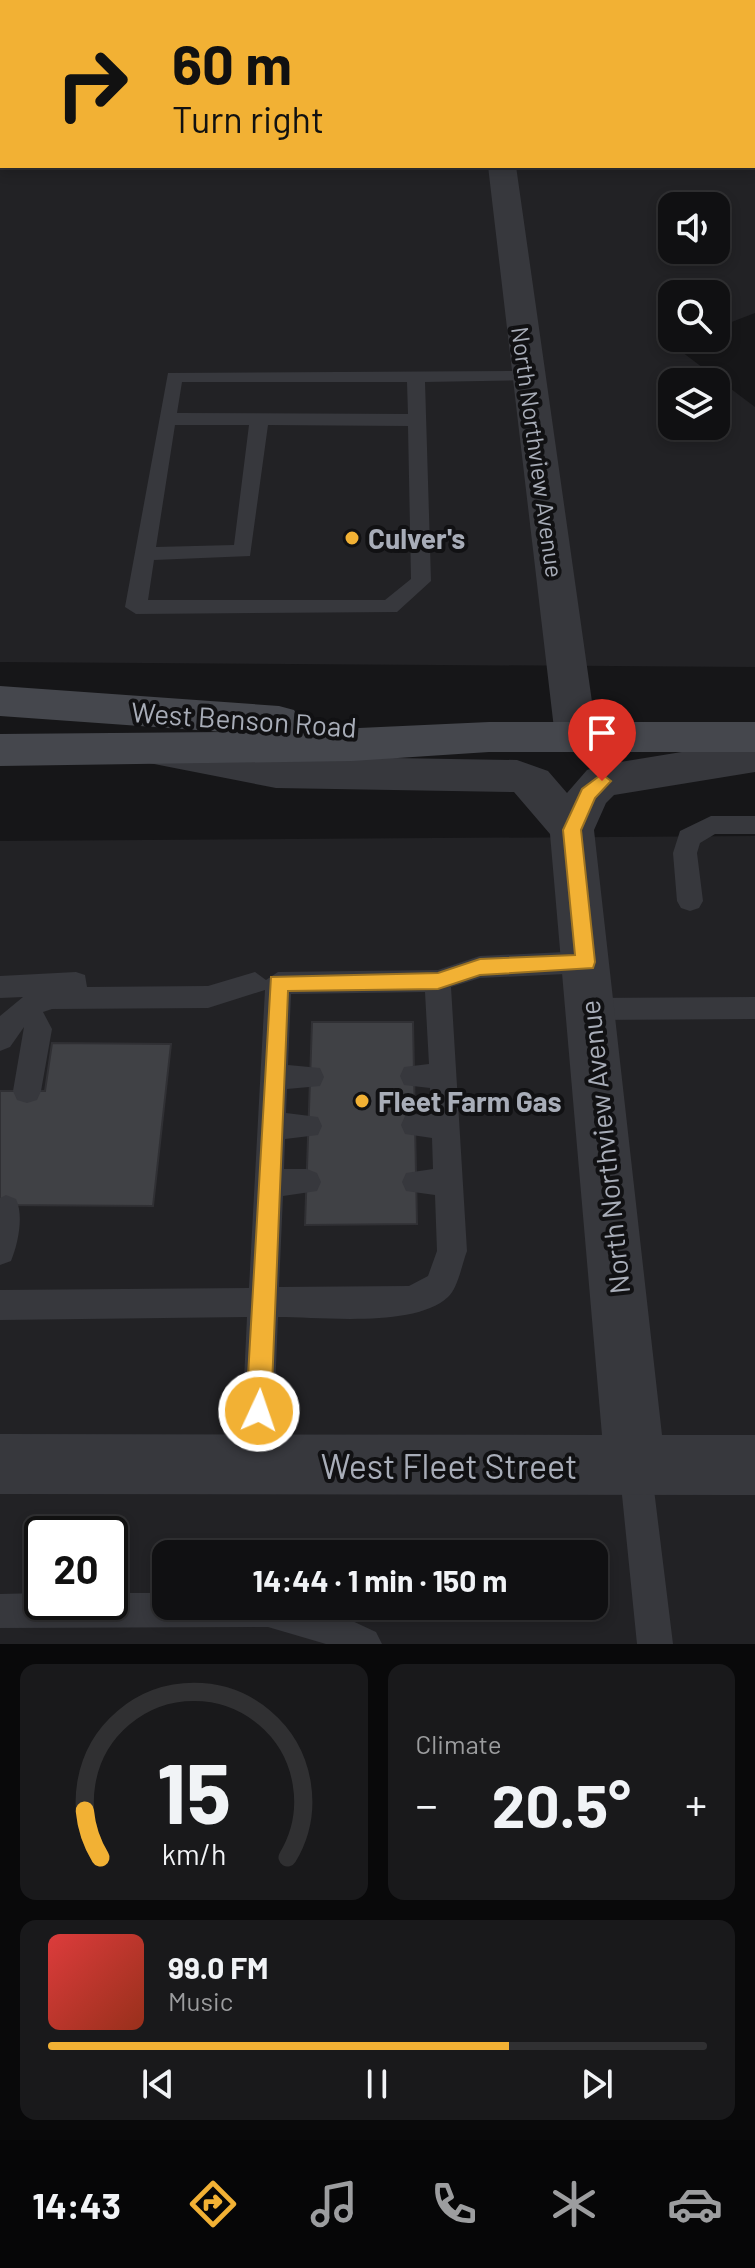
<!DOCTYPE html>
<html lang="en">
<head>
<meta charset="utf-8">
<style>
	:root { --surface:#101012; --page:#19191b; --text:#f1f3f6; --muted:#9c9d9f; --line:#303032; --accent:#f2b134 }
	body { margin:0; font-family:Barlow,sans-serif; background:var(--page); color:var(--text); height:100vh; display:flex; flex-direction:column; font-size:30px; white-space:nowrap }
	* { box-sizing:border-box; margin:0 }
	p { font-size:26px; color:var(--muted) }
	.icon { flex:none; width:44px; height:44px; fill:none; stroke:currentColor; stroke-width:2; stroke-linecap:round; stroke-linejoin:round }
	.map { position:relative; height:1644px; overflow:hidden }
	.panel { display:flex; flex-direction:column; gap:20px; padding:20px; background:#09090a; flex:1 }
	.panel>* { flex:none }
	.top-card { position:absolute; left:0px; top:0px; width:756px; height:168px; box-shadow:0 4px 12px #0003,0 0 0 2px var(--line); background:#f2b134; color:#111; overflow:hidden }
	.controls { position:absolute; left:658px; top:192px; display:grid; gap:16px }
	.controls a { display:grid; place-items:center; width:72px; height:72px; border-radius:16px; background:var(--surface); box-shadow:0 4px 12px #0003,0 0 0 2px var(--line); font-size:40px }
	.speed { position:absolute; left:24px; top:1516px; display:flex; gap:16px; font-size:40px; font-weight:700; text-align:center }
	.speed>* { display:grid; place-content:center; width:104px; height:104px; border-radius:50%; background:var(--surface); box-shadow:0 4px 12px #0003,0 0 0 2px var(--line); line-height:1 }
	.speed .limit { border:4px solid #111; border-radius:12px; background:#fff; color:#111 }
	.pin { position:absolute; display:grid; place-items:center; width:68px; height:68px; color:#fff; margin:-82px -34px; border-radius:50% 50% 50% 0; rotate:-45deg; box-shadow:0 0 8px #0007 }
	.pin .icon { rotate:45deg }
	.me { position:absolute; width:88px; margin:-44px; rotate:3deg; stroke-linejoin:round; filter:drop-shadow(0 0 6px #0008) }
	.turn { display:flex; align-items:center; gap:28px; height:168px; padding:0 40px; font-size:36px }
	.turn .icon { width:104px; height:104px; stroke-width:2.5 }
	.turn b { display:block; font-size:56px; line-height:68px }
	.big { font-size:60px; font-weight:700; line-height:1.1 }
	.panel .widget { flex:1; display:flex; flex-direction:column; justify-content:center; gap:12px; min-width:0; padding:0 28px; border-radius:16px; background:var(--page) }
	.panel .dial { align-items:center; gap:0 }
	.dial svg { height:208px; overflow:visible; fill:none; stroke:var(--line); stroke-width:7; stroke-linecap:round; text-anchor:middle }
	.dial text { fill:var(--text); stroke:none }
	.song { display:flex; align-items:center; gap:24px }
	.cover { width:96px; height:96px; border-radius:12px; background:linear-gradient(135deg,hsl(0 70% 55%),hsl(10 70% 35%)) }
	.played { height:8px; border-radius:4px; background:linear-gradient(90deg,var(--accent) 70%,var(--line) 70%) }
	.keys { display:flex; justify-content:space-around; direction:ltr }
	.heat { display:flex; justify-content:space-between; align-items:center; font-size:44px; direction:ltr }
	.panel .tiles { flex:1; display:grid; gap:20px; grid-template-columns:1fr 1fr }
	.widget:last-child { grid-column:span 2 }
	.trip { position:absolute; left:152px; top:1540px; width:456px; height:80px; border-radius:16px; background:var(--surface); box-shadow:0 4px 12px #0003,0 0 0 2px var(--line); font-weight:700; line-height:80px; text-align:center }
	.tab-bar { display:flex; height:128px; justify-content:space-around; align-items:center; background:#060607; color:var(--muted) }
	.tab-bar .icon { width:56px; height:56px }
	.tab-bar .on { color:var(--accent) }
	.tab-bar b { font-size:36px; color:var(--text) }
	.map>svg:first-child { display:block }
</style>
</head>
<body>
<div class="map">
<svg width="755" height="1644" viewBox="0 0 755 1644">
	<rect width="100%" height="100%" fill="#161618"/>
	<!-- built -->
	<path fill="#222225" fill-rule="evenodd" d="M 0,0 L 755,0 L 755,313 L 716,328 L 716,294 L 672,294 L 672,338 L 691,338 L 674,346 L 755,407 L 755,667 L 0,662 ZM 2,2 L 754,2 L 754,166 L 2,166 ZM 672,206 L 716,206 L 716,250 L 672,250 ZM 672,382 L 716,382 L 716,426 L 672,426 Z
		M 755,836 L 755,1644 L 0,1644 L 0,841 ZM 42,1534 L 110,1534 L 110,1602 L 42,1602 ZM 166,1554 L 594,1554 L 594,1606 L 166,1606 Z"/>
	<!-- building -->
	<path fill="#404145" stroke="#303034" stroke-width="2" d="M 312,1022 L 413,1022 L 417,1224 L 305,1225 Z
		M 52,1043 L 171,1044 L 153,1206 L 0,1205 L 0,1091 L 45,1091 Z"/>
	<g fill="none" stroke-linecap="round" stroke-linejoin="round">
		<!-- lane -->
		<path fill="#37383d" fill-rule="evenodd" d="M 528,371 L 534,372 L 534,380 L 425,382 L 431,581 L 397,612 L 136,614 L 125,607 L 168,373 ZM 182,382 L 407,382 L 408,414 L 177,413 ZM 175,425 L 249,425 L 234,545 L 156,547 ZM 268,425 L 408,426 L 411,579 L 385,600 L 148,600 L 154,560 L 250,556 Z
			M 711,816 L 755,816 L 755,834 L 715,834 L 700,843 L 697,853 L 703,901 L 699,908 L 690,911 L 681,908 L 677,901 L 673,853 L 680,831 Z
			M 586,951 L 595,954 L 599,962 L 595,970 L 586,973 L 480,978 L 451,987 L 467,1251 C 462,1264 458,1288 448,1297 C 415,1328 322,1317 278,1317 L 272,1465 L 268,1477 L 256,1481 L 244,1477 L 240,1465 L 247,1317 L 0,1320 L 0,1290 L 249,1288 L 265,990 L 208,1008 L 52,1009 L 43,1012 L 52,1029 L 41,1091 L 37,1100 L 27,1103 L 17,1100 L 13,1091 L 24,1027 L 10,1047 L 0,1051 L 0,1016 L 23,997 L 0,998 L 0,976 L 76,972 L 85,975 L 87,987 L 208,986 L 255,972 L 266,980 L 278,972 L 438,970 L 480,956 ZM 425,992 L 429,1064 L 404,1067 L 400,1076 L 404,1085 L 430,1088 L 431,1112 L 405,1116 L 401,1125 L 405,1134 L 432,1138 L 433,1169 L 406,1173 L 402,1182 L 406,1191 L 435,1195 L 437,1251 L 428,1276 L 409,1286 L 279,1287 L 283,1196 L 317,1191 L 321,1182 L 317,1173 L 307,1169 L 284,1169 L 285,1139 L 318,1135 L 322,1126 L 318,1117 L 286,1113 L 287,1089 L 320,1086 L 324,1077 L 320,1068 L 288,1065 L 291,994 Z
			M 755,997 L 755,1019 L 590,1020 L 581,1017 L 577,1009 L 581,1001 L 590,998 Z
			M 6,1195 L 16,1199 C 24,1216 18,1244 11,1261 L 0,1265 L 0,1198 Z
			M 635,1449 L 647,1453 L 651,1465 L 673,1644 L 637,1644 L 619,1465 L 623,1453 Z
			M 42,1593 L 42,1602 L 110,1602 L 110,1593 L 166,1593 L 166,1606 L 320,1606 L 376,1632 L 382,1644 L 326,1644 L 268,1627 L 0,1628 L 0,1594 Z"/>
		<!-- street -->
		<path fill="#37383d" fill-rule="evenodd" d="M 470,0 L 494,0 L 494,2 L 470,2 Z
			M 488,166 L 516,166 L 597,737 L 591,748 L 576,752 L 561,748 L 555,737 Z
			M 164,736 L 276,756 L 517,760 L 548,771 L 567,793 L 587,770 L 602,765 L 755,740 L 755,772 L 614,795 L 606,803 L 594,830 L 662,1435 L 755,1435 L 755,1495 L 0,1494 L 0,1434 L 602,1435 L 550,834 L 514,792 L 276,788 L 149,763 L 143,752 L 149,741 Z"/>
		<!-- secondary -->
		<path fill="#45474d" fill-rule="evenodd" d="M 0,686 L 279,706 L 294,710 L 300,721 L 294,731 L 489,722 L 755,722 L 755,752 L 489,752 L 352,761 L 0,766 L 0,734 L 224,732 L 0,716 Z"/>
	</g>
	<!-- route -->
	<path fill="#f2b134" stroke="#9d7322" stroke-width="2" d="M 602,774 L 611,781 L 595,798 L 581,830 L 595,962 L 593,968 L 480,975 L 438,989 L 288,991 L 271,1411 L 267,1419 L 259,1423 L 250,1419 L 246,1411 L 271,977 L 438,973 L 480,959 L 575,955 L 563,830 L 582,789 Z"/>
	<!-- markers -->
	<g fill="#f2b134" stroke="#111113" stroke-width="3">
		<circle cx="352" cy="538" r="8"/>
		<circle cx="362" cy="1101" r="8"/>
	</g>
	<g text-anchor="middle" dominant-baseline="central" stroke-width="8" stroke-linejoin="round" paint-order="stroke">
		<!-- far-street labels -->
		<g font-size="24" fill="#a8adb8" stroke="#111113">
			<text transform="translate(538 452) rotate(82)">North Northview Avenue</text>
		</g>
		<!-- poi labels -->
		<g font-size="28" font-weight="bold" fill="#a8adb8" stroke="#111113" text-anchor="start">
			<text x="368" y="538">Culver's</text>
			<text x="378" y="1101">Fleet Farm Gas</text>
		</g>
		<!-- street labels -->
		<g font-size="28" fill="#a8adb8" stroke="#111113">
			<text transform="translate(244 719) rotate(4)">West Benson Road</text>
			<text transform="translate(604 1147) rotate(-96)">North Northview Avenue</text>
		</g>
		<!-- near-street labels -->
		<g font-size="34" fill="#a8adb8" stroke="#111113">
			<text x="449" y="1465">West Fleet Street</text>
		</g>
	</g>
</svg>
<div class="controls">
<a><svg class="icon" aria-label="sound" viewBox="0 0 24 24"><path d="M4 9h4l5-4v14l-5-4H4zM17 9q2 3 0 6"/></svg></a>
<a><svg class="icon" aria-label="search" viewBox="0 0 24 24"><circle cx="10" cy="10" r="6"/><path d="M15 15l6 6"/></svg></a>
<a><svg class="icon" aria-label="layers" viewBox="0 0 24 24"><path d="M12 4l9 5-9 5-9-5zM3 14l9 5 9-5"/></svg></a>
</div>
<div class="speed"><div class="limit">20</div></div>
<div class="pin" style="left:602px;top:781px;background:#d93025"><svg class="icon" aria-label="arrive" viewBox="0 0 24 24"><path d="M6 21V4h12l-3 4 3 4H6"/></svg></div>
<svg class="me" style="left:259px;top:1411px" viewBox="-20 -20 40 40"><circle r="17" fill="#f2b134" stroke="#fff" stroke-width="3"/><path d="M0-11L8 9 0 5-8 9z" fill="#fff"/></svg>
<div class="trip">14:44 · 1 min · 150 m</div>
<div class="top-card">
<div class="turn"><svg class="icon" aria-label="right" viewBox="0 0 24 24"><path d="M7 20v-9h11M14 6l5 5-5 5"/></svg><div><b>60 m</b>Turn right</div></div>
</div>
</div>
<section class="panel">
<div class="tiles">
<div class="widget dial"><svg viewBox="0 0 100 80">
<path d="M14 69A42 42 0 1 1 86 69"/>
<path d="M14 69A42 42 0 0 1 8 51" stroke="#f2b134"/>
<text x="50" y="56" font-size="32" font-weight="700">15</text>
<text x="50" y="72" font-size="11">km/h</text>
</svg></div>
<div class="widget"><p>Climate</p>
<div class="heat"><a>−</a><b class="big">20.5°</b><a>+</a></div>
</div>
<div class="widget">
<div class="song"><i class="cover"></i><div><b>99.0 FM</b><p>Music</p></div></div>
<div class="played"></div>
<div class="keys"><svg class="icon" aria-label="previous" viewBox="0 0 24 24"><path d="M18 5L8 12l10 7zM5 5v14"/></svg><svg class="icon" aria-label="pause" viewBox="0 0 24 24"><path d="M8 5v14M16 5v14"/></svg><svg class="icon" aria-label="next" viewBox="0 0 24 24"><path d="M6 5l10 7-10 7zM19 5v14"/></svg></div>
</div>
</div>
</section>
<nav class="tab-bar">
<b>14:43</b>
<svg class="icon on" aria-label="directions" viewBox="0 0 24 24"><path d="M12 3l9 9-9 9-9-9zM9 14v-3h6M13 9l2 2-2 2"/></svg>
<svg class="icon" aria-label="music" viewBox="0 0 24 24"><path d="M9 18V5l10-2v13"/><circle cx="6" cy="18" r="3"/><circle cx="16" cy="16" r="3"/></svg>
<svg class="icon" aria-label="phone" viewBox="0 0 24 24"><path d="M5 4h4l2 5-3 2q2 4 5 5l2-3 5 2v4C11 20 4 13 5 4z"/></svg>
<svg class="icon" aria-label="climate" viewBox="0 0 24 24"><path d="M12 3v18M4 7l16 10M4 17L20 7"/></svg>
<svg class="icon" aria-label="car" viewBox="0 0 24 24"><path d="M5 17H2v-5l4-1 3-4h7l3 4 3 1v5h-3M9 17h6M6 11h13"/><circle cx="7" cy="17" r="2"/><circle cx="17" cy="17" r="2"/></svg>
</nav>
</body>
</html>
